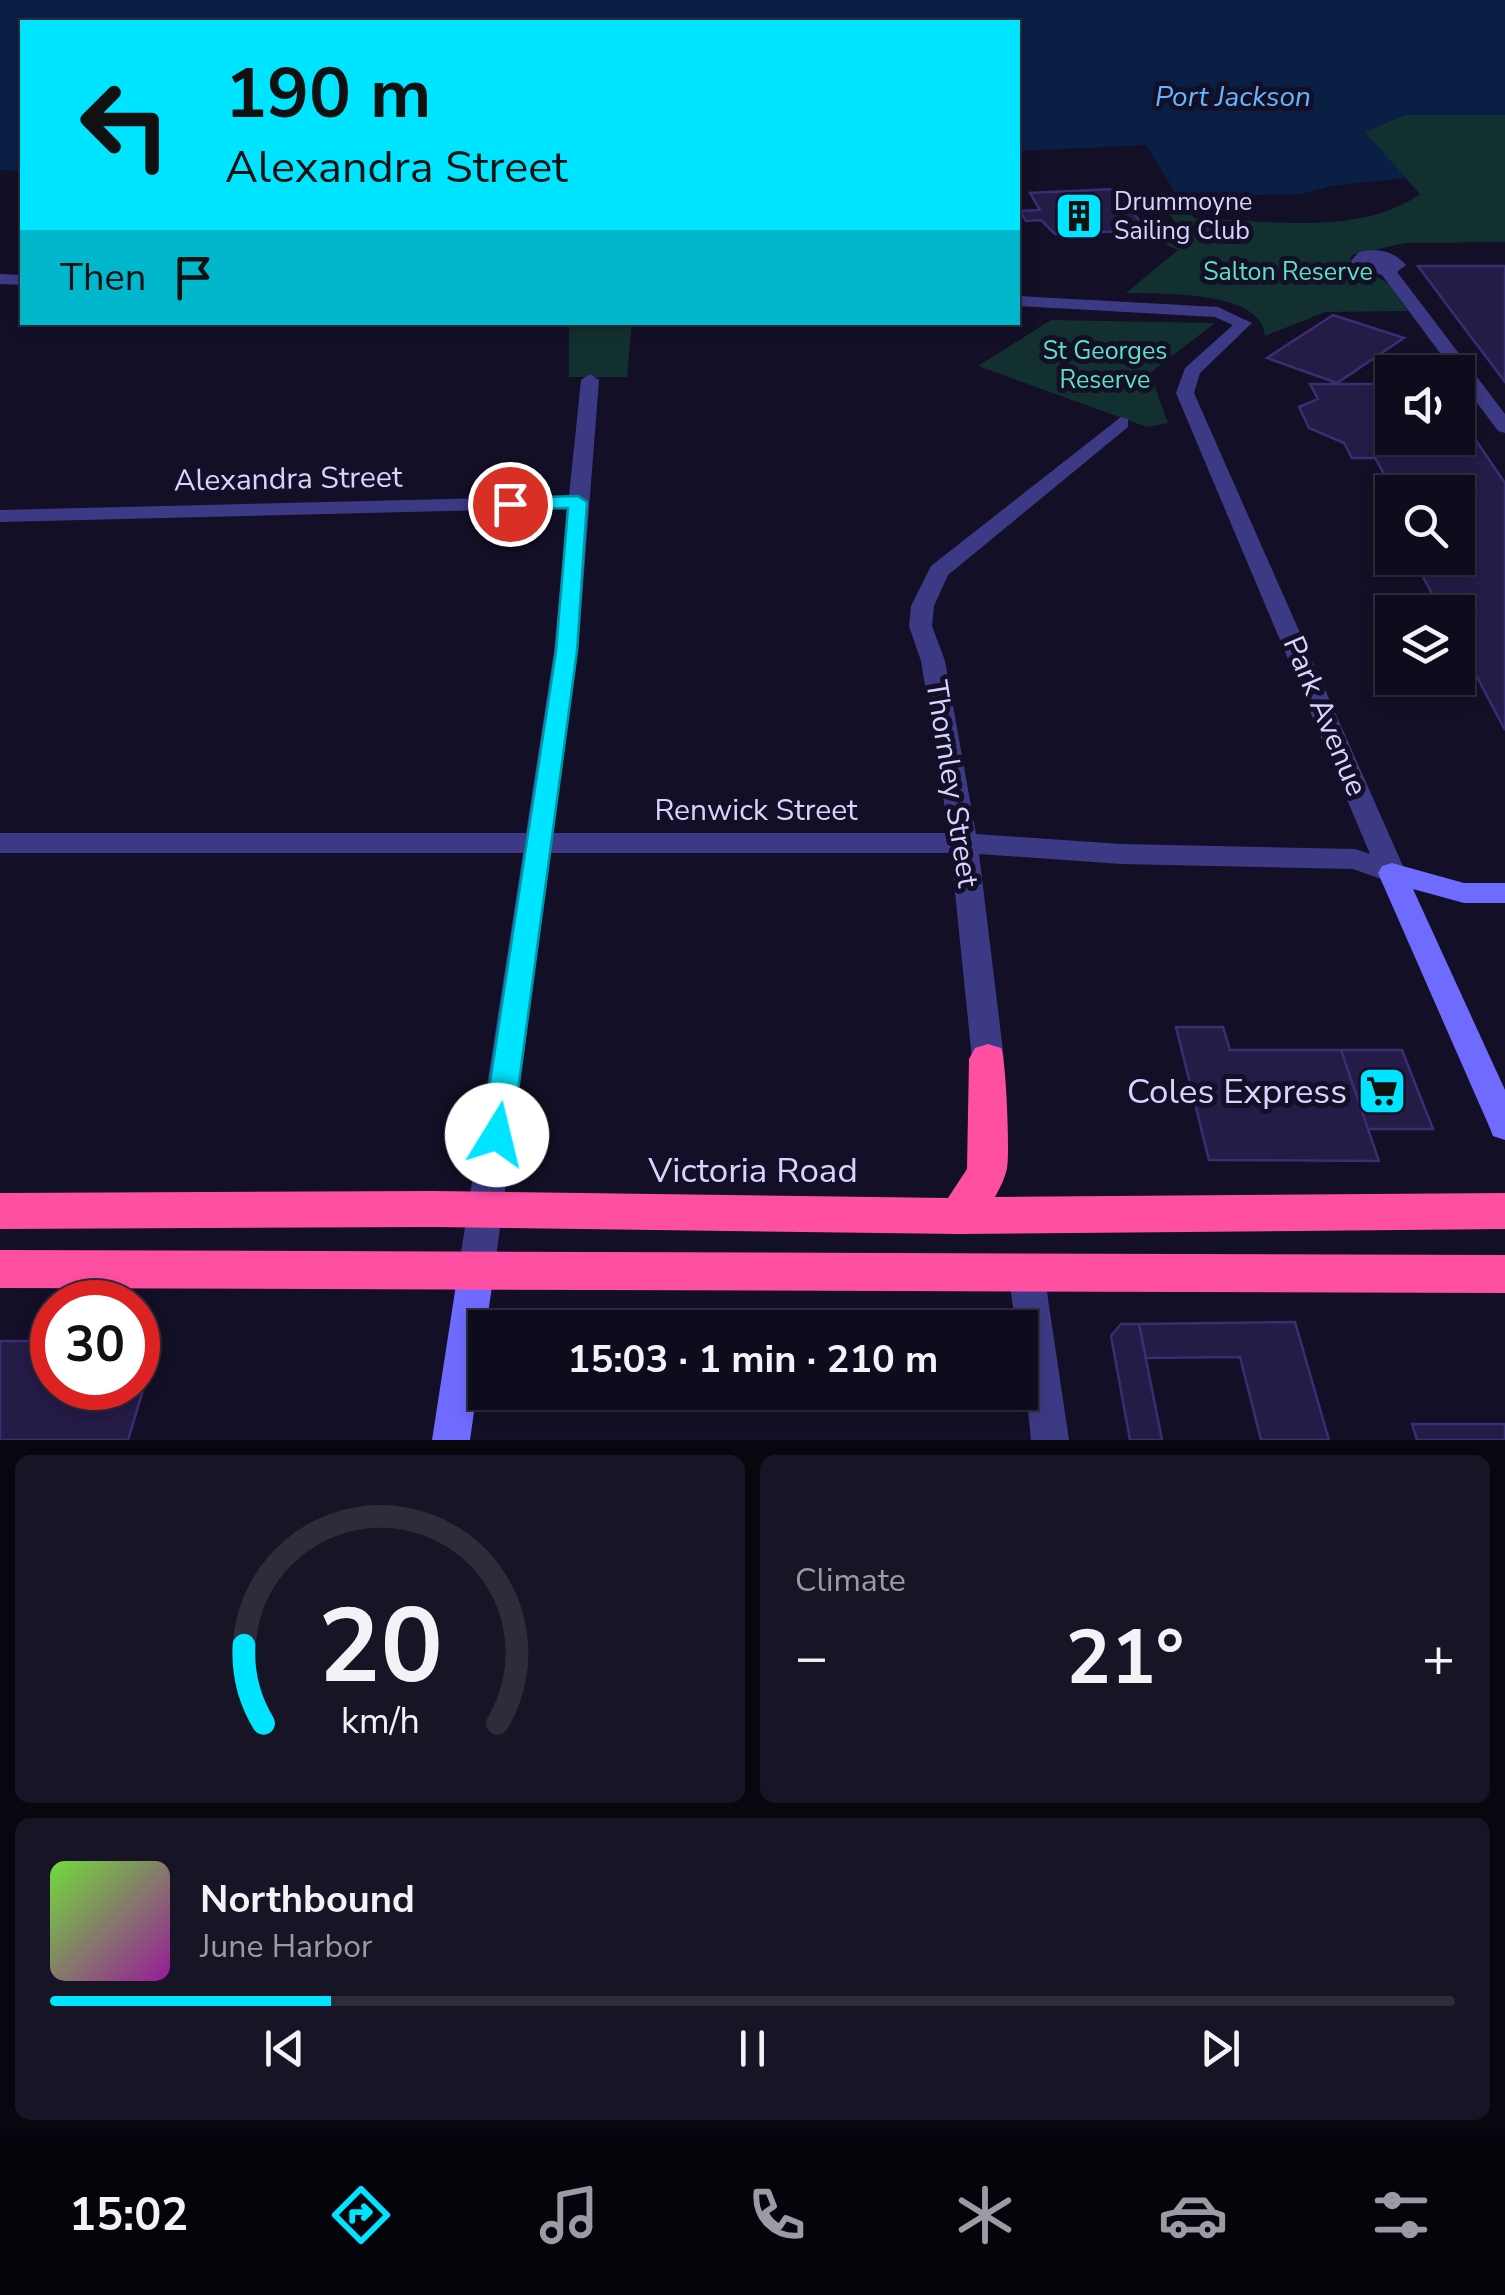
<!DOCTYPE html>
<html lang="en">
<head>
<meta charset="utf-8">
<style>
	:root { --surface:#0e0b1c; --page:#171425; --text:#f1f3f6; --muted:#9b9ba3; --line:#2e2b3b; --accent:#00e5ff }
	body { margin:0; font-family:"Nunito Sans",sans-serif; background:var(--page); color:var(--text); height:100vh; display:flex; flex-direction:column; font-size:38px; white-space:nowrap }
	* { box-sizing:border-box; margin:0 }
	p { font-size:32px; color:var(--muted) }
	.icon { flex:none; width:55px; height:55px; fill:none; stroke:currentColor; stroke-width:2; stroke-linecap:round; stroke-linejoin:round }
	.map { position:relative; height:1440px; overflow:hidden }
	.side { display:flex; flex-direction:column; gap:15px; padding:15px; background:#08060f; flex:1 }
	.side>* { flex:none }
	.banner { position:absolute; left:20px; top:20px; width:1000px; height:305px; border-radius:0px; box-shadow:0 5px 15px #0003,0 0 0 2px var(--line); background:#00e5ff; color:#111; overflow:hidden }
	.tools { position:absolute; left:1375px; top:355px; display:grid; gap:20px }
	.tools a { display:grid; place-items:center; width:100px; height:100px; border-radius:0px; background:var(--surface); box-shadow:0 5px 15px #0003,0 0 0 2px var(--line); font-size:50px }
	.speed { position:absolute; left:30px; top:1280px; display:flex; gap:20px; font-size:50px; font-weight:700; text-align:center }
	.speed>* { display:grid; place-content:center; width:130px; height:130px; border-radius:50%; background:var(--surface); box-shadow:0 5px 15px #0003,0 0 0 2px var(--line); line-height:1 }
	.speed .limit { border:15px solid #d22; background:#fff; color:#111 }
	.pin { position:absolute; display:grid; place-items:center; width:85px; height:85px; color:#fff; margin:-42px; border:5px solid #fff; border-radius:50%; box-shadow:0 2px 10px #0007 }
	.me { position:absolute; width:110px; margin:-55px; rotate:9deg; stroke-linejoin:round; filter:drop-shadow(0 0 8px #0008) }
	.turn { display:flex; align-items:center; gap:35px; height:210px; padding:0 40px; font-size:45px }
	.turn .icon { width:130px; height:130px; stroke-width:2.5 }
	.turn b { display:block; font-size:70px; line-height:85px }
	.then { display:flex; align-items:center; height:95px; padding:0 40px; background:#0003; gap:20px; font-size:38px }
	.big { font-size:75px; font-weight:700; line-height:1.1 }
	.side .card { flex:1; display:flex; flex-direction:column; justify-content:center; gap:15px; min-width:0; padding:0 35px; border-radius:15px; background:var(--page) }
	.side .dial { align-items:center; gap:0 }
	.dial svg { height:260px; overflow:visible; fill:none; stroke:var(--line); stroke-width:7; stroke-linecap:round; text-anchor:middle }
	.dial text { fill:var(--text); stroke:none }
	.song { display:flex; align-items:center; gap:30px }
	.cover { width:120px; height:120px; border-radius:15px; background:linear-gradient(135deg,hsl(100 70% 55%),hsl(300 70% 35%)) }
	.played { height:10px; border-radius:5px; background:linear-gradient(90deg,var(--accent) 20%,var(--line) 20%) }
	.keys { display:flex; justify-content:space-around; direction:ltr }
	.heat { display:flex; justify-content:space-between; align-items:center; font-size:55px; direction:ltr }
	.side .tiles { flex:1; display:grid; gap:15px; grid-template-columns:1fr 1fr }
	.card:last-child { grid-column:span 2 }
	.trip { position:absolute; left:468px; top:1310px; width:570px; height:100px; border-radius:0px; background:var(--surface); box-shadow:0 5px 15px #0003,0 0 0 2px var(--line); font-weight:700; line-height:100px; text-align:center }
	.dock { display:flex; height:160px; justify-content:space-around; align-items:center; background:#06040b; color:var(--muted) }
	.dock .icon { width:70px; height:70px }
	.dock .on { color:var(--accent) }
	.dock b { font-size:45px; color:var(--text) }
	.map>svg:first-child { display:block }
</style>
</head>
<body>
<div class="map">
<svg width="1505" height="1440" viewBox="0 0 1505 1440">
	<rect width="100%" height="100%" fill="#130f26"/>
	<!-- green -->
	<path fill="#12302f" d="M 1487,113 L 1505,115 L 1505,242 L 1405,243 L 1352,255 L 1350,261 L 1389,284 L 1408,311 L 1325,312 L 1265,336 C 1263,290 1160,294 1126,293 L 1178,250 L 1160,242 L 1176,232 L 1176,223 L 1158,199 L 1178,197 L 1194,218 C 1265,220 1359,237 1420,194 L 1364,132 L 1405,115 Z
		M 1051,320 L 1215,323 L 1150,373 L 1168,423 L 1147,427 L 978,366 Z
		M 569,323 L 632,323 L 627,377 L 569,377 Z"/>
	<!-- water -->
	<path fill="#0a1f44" d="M 0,0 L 1505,0 L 1505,115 L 1405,115 L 1365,132 L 1406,178 L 1331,186 L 1302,194 L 1178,197 L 1146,145 L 1018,151 L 1018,22 L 22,22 L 22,171 L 0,170 Z"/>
	<!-- building -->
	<path fill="#241b47" stroke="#3b2d73" stroke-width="2.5" d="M 1114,189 L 1147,230 L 1055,234 L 1041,220 L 1026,221 L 1020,211 L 1040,210 L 1030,193 Z
		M 1418,266 L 1505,266 L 1505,382 L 1450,309 Z
		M 1333,315 L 1404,338 L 1337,383 L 1267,358 Z
		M 1310,384 L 1392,384 L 1392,438 L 1458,438 L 1458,414 L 1505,483 L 1505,730 L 1458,641 L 1458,612 L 1442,612 L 1415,562 L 1458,558 L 1458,492 L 1394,492 L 1375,458 L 1352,458 L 1344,443 L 1309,428 L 1299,407 L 1318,399 Z
		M 1176,1027 L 1223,1027 L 1230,1050 L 1341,1050 L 1379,1161 L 1209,1160 Z
		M 1341,1050 L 1402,1050 L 1433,1129 L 1368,1129 Z
		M 1295,1322 L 1329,1440 L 1261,1440 L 1240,1357 L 1146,1358 L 1139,1324 Z
		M 1121,1324 L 1139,1324 L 1162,1440 L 1130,1440 L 1111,1336 Z
		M 138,1340 L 158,1340 L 128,1440 L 0,1440 L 0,1341 L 52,1341 L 52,1388 L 138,1388 Z
		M 1412,1424 L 1505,1424 L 1505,1440 L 1417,1440 Z"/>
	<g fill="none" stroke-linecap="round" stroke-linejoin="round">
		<!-- street -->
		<path fill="#3d3a85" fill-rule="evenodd" d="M 1359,252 C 1377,248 1394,251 1406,265 L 1397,272 L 1505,414 L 1505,433 L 1498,431 L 1382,275 L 1353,264 L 1351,261 Z
			M 0,274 L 22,275 L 22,285 L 0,284 Z
			M 1018,296 L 1218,307 L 1252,323 L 1200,373 L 1194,393 L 1406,873 L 1402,880 L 1392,883 L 1353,869 L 1121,864 L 979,854 L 1004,1059 L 999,1068 L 988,1072 L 977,1068 L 972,1059 L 951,853 L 551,853 L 494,1272 L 489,1283 L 476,1288 L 463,1283 L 458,1272 L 523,853 L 0,853 L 0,833 L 526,833 L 554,651 L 568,508 L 0,522 L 0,510 L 569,496 L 581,380 L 590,374 L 599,380 L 578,651 L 553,833 L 949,833 L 921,661 L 909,626 L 911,606 L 931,566 L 1121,417 L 1128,419 L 1128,427 L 948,575 L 934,606 L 932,626 L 945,661 L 976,834 L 1121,844 L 1355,849 L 1370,854 L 1176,393 L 1185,368 L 1233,325 L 1215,317 L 1018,306 Z
			M 1026,1256 L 1039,1261 L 1044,1272 L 1069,1440 L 1031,1440 L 1020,1328 L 1016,1328 L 1008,1272 L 1013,1261 Z"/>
		<!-- secondary -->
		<path fill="#6f6bff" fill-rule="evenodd" d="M 1392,863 L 1464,883 L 1505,883 L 1505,903 L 1464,903 L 1413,889 L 1505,1090 L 1505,1140 L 1493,1136 L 1489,1126 L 1378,873 L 1382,866 Z
			M 476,1256 L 489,1261 L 494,1272 L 470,1440 L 432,1440 L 458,1272 L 463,1261 Z"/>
		<!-- highway -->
		<path fill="#ff4fa3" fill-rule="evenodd" d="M 988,1044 L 1001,1048 C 1006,1057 1010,1154 1007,1168 C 1005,1178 1000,1188 995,1197 L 1505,1193 L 1505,1229 L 958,1234 L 433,1227 L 0,1229 L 0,1193 L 433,1191 L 948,1198 L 967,1169 L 969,1059 L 975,1048 Z
			M 0,1250 L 1505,1255 L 1505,1293 L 0,1288 Z"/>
	</g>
	<!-- route -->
	<path fill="#00e5ff" stroke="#0095a6" stroke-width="2.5" d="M 578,496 L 587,502 L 577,651 L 512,1135 L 507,1144 L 497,1147 L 486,1144 L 482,1135 L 556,651 L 568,508 L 510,509 L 500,504 L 510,498 Z"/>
	<!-- icons -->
	<defs>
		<g id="building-square" transform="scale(2.5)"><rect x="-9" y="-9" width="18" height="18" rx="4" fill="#00e5ff" stroke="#130f26"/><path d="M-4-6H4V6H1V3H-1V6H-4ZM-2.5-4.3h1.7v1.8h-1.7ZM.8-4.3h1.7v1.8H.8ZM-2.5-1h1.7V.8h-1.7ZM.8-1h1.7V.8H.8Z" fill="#111"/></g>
		<g id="supermarket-square" transform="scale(2.5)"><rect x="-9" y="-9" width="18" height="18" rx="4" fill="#00e5ff" stroke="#130f26"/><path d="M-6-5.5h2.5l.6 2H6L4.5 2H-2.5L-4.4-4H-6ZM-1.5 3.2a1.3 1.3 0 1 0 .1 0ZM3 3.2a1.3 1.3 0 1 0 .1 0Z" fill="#111"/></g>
	</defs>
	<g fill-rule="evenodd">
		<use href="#building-square" x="1079" y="216"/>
		<use href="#supermarket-square" x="1382" y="1091"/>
	</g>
	<g text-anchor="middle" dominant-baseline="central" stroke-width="10" stroke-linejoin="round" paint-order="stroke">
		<!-- far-poi labels -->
		<g font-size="25" fill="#d9d4ff" stroke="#130f26" text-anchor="start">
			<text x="1114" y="202">Drummoyne<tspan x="1114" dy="29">Sailing Club</tspan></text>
		</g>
		<!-- far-park labels -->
		<g font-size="25" fill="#5fe0c0" stroke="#130f26">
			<text x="1288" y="272">Salton Reserve</text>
			<text x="1105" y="351">St Georges<tspan x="1105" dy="29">Reserve</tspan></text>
		</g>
		<!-- far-water labels -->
		<g font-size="28" font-style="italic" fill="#62b6ff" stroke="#130f26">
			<text x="1233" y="97">Port Jackson</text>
		</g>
		<!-- street labels -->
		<g font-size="30" fill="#d9d4ff" stroke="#130f26">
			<text transform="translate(288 479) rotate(-1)">Alexandra Street</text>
			<text transform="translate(1325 716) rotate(67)">Park Avenue</text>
			<text transform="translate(952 784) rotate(81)">Thornley Street</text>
			<text x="756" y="810">Renwick Street</text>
		</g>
		<!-- near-poi labels -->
		<g font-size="35" fill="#d9d4ff" stroke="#130f26" text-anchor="end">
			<text x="1347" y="1091">Coles Express</text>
		</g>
		<!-- near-street labels -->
		<g font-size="35" fill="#d9d4ff" stroke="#130f26">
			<text x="753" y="1170">Victoria Road</text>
		</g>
	</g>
</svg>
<div class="tools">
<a><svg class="icon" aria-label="sound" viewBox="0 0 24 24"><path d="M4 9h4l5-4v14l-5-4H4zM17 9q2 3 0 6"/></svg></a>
<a><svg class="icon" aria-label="search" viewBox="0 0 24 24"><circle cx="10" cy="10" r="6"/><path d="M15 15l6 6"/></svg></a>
<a><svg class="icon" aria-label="layers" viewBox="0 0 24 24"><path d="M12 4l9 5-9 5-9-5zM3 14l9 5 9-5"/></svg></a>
</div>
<div class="speed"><div class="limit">30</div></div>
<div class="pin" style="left:510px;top:504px;background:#d93025"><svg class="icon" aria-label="arrive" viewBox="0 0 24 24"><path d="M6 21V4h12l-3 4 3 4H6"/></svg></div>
<svg class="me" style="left:497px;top:1135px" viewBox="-20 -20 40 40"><circle r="19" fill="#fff"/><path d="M0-13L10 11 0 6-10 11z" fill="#00e5ff"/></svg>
<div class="trip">15:03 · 1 min · 210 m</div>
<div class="banner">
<div class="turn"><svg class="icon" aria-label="left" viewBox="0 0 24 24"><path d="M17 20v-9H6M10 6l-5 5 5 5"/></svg><div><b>190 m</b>Alexandra Street</div></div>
<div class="then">Then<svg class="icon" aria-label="arrive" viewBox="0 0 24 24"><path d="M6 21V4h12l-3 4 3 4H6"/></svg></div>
</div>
</div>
<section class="side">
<div class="tiles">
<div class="card dial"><svg viewBox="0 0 100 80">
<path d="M14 69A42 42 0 1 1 86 69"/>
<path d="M14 69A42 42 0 0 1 8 45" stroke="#00e5ff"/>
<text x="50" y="56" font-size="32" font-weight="700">20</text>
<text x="50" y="72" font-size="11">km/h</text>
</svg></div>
<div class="card"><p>Climate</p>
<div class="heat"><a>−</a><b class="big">21°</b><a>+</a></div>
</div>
<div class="card">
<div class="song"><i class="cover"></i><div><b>Northbound</b><p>June Harbor</p></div></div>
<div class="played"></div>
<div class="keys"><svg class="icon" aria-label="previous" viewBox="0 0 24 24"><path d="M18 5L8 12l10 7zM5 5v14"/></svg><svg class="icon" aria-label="pause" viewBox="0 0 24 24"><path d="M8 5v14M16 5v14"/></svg><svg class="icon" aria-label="next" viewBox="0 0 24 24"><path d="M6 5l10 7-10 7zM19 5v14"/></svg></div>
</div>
</div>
</section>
<nav class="dock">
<b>15:02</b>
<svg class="icon on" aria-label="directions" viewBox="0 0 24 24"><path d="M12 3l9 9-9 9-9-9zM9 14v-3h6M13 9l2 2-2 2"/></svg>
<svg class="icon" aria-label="music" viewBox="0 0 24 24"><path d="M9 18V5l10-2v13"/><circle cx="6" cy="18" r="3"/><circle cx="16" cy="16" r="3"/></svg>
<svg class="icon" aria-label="phone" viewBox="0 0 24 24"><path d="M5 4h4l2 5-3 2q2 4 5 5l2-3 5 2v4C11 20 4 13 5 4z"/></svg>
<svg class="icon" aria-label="climate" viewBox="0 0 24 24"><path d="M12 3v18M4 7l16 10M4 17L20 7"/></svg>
<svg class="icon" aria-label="car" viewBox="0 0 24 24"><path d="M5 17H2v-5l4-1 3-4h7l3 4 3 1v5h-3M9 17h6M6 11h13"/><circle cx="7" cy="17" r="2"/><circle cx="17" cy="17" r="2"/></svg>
<svg class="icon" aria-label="filters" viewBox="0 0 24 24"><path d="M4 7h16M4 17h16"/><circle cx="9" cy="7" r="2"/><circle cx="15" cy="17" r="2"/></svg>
</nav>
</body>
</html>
